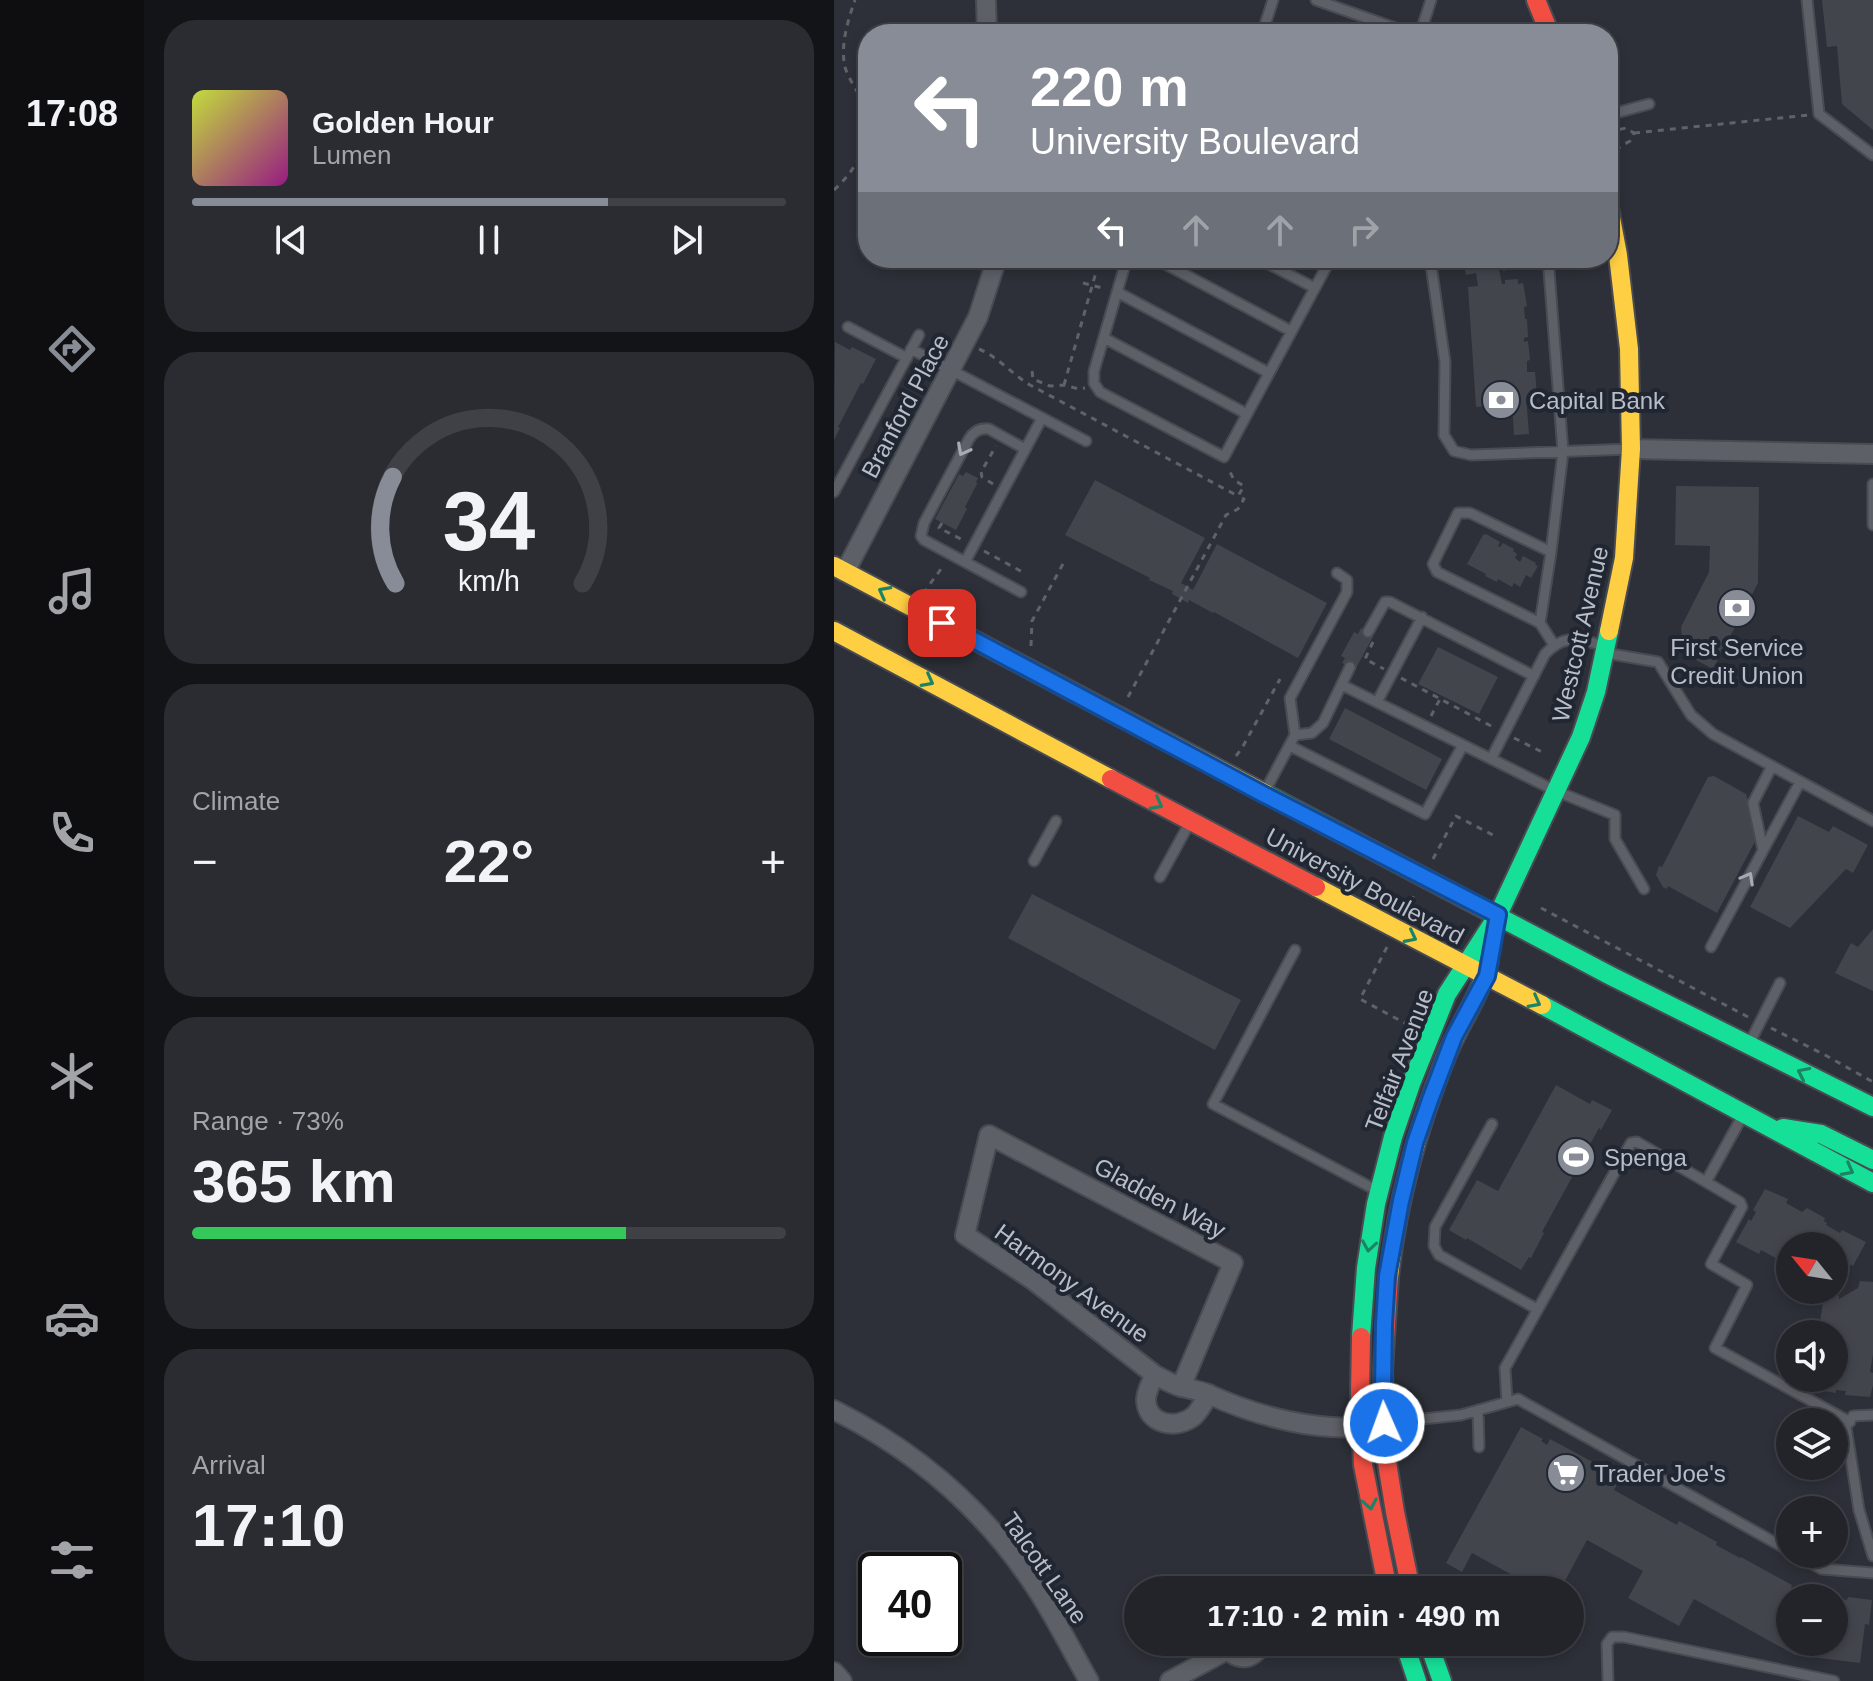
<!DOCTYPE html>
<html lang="en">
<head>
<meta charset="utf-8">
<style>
	:root { --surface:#22242a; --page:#2a2c32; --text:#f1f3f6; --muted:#a2a4a8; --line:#3f4147; --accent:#878c96 }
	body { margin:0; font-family:Helvetica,sans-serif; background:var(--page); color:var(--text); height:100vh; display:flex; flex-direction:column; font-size:30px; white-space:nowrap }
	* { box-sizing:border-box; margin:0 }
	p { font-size:26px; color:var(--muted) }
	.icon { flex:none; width:44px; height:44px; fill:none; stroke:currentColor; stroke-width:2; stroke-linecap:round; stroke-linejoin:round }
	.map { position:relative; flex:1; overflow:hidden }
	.panel { display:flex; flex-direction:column; gap:20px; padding:20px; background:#131417; width:690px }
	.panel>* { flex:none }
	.top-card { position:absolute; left:24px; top:24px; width:760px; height:244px; border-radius:32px; box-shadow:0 4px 12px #0003,0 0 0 2px var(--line); background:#878c96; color:#fff; overflow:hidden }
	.needle { width:52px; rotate:300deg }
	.tools { position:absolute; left:942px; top:1232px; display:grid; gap:16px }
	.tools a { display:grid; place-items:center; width:72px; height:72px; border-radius:50%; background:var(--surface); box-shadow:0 4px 12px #0003,0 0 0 2px var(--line); font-size:40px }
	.speed { position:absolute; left:24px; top:1552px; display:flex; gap:16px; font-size:40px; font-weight:700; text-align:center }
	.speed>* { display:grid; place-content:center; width:104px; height:104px; border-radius:50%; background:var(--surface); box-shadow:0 4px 12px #0003,0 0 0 2px var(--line); line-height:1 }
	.speed .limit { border:4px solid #111; border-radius:12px; background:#fff; color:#111 }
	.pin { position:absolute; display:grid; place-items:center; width:68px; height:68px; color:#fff; margin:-34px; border-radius:16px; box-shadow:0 4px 12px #0006 }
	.me { position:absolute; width:88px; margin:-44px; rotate:358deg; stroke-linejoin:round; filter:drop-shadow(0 0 6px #0008) }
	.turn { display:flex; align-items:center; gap:28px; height:168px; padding:0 40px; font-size:36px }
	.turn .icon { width:104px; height:104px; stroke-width:2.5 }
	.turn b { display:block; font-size:56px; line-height:68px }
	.lanes { display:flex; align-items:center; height:76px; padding:0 40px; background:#0003; justify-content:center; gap:40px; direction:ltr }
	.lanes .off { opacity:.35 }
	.big { font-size:60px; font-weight:600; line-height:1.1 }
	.panel .tile { flex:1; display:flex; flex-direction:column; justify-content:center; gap:12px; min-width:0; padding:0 28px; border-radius:32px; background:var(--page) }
	.panel .dial { align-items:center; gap:0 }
	.dial svg { height:208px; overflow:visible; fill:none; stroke:var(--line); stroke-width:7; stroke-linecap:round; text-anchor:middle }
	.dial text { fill:var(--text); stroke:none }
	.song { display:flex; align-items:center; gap:24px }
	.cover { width:96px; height:96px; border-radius:12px; background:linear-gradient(135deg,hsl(70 70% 55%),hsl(310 70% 35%)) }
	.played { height:8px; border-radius:4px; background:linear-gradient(90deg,var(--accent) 70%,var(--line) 70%) }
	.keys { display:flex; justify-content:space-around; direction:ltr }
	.heat { display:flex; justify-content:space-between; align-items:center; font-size:44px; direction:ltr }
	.charge { height:12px; border-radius:6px; background:linear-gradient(90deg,#34c759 73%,var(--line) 0) }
	.trip { position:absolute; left:290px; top:1576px; width:460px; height:80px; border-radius:40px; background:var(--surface); box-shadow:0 4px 12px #0003,0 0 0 2px var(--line); font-weight:600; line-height:80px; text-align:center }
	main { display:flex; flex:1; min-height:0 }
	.tabs { display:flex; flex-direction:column; width:144px; justify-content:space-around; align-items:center; background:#0e0e11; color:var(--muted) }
	.tabs .icon { width:56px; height:56px }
	.tabs .current { color:var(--accent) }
	.tabs b { font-size:36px; color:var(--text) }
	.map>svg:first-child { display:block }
</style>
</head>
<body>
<main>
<nav class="tabs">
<b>17:08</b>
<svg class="icon current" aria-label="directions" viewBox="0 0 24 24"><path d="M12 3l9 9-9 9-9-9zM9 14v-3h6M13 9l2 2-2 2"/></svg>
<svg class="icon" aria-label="music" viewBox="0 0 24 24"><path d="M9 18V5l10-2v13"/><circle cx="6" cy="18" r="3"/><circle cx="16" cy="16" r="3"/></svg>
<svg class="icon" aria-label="phone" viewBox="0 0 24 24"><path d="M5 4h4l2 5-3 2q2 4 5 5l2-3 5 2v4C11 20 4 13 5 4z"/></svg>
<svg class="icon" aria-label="climate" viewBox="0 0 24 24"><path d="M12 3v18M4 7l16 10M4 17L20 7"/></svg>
<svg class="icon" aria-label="car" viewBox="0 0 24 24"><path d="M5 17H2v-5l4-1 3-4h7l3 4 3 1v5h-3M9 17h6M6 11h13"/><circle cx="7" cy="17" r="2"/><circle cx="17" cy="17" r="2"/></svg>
<svg class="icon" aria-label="filters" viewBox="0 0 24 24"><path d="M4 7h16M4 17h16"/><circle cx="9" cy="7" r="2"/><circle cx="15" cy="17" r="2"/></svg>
</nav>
<section class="panel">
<div class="tile">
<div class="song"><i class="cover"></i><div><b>Golden Hour</b><p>Lumen</p></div></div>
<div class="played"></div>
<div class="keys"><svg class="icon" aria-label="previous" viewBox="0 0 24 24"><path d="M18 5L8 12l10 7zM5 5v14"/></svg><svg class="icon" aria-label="pause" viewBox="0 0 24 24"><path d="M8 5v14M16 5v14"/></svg><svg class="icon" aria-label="next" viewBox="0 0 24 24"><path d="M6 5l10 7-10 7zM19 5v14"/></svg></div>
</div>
<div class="tile dial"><svg viewBox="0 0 100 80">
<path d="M14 69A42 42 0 1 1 86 69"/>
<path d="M14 69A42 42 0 0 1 13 28" stroke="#878c96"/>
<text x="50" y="56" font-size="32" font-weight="700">34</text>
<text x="50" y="72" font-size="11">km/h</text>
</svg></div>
<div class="tile"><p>Climate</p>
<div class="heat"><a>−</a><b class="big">22°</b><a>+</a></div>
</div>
<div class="tile"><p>Range · 73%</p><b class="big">365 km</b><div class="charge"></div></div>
<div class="tile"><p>Arrival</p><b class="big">17:10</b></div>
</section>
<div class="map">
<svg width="1039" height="1681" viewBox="0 0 1039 1681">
	<rect width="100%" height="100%" fill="#2d3038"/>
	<!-- building -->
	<path fill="#42454c" d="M 988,0 L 1039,0 L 1039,130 L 1008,104 L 1003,46 L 993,47 Z
		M 628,258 L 683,258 L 684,263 L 681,264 L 681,268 L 669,271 L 668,268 L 665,269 L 668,284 L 671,284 L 671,280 L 684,279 L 684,284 L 689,283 L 693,306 L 690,307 L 691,319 L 693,319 L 694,337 L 690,338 L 690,342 L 694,341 L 696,360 L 693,361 L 693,372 L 701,372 L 703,395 L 692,396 L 695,434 L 680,435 L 678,404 L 642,407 L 634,287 L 644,286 L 642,273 L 632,275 Z
		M 1,342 L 16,350 L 18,347 L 42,359 L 29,384 L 27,383 L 4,427 L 6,428 L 0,440 Z
		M 132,472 L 144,478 L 142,482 L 143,484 L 131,507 L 133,509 L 122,530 L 101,519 L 125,474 L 129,476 Z
		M 261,480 L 371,538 L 347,583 L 359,590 L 383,544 L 493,603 L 464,658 L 380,612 L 379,613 L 355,600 L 354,603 L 338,594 L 339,591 L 315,580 L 316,578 L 231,535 Z
		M 842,486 L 925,487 L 924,583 L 879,669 L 849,653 L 847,627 L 875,572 L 876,546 L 841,545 Z
		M 652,534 L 666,542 L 664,546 L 666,547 L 669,543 L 680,549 L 679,551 L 683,554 L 681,558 L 686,562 L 689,556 L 702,563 L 701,565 L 704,566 L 697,578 L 692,575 L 686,587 L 680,583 L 678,587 L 664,579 L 663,582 L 651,576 L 652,574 L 633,564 L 649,535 Z
		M 527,628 L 540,635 L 521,670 L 508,663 L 511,658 L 507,656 L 520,632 L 524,634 Z
		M 604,647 L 664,677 L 645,714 L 584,684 Z
		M 511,708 L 608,759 L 592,790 L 495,739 Z
		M 880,776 L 912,794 L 925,834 L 883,913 L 834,886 L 833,889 L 829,887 L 822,875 L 825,866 L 828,867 L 874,777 Z
		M 964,816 L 995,832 L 999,826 L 1034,845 L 1019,873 L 1012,869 L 956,928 L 916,907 Z
		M 198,894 L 407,1000 L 381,1050 L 174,938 Z
		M 1039,929 L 1039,991 L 1001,973 L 1017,943 L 1024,947 Z
		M 722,1085 L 756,1104 L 758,1100 L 778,1110 L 767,1130 L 765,1128 L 708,1232 L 710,1233 L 697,1258 L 695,1257 L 687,1270 L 633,1238 L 632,1240 L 615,1230 L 643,1180 L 664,1191 Z
		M 931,1189 L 954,1199 L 952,1203 L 968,1212 L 973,1208 L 991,1218 L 990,1221 L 993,1223 L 992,1225 L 1006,1233 L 1008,1230 L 1032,1242 L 1019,1266 L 1012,1263 L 1000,1268 L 1000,1246 L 956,1246 L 956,1266 L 927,1250 L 925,1254 L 902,1242 L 915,1219 L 917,1221 L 922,1212 L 919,1210 Z
		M 1026,1281 L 1039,1282 L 1039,1354 L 1036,1372 L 1039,1373 L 1039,1385 L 1036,1397 L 1011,1395 L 1012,1391 L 1002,1390 L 1002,1393 L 976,1389 L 978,1378 L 1000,1378 L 1000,1334 L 988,1334 L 988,1329 L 985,1329 L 990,1295 L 1005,1296 L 1005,1299 L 1024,1288 Z
		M 687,1427 L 709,1439 L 707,1441 L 713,1445 L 716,1439 L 770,1468 L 768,1472 L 785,1481 L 780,1490 L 843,1525 L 845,1521 L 883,1542 L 882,1545 L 906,1558 L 907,1557 L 958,1585 L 957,1587 L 972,1594 L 985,1596 L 985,1598 L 956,1598 L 956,1642 L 1000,1642 L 1000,1598 L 1013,1600 L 1014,1597 L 1038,1600 L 1035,1625 L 1031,1624 L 1026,1663 L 961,1655 L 860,1599 L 845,1626 L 794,1598 L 809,1571 L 753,1540 L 726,1590 L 706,1590 L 638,1553 L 628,1572 L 612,1563 Z"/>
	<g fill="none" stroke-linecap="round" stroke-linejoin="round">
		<!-- lane casing -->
		<g stroke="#484b52" stroke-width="13">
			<path id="lane" d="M 482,0 L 578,34
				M 973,0 L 985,114 L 1039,155
				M 428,34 L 439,0
				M 586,34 L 597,0
				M 774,115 L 815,104
				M 293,258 L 260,371 L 260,383 L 266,392 L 390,457 L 497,258
				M 320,258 L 457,331
				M 423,258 L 481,288
				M 596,258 L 611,362 L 610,435 L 620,451 L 637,455 L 796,449
				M 714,258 L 729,452 L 717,552 L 706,623 L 720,645
				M 283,292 L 435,373
				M 14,327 L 73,358
				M 270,338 L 413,414
				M 77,349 L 252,441
				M 1039,484 L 1039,525
				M 0,492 L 85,335
				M 131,562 L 90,540 L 87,536 L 90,523 L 135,439 C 140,431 146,428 155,429 L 191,449
				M 187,592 L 131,562 L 208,418
				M 706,623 L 603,572 L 599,564 L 624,513 L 636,513 L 717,552
				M 534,632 L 551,602 L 556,602 L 700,676
				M 771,653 L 824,662 L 857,715 L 879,734 L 1039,821
				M 508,685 L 722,791 L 781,815 L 781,839 L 810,889
				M 543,702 L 588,617
				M 461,735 L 478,733 L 489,723 L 516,667
				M 456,746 L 591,814 L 629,745
				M 657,759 L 711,654 C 732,632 745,640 772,646
				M 431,791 L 461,735 L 456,698 L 513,592 L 513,580 L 503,573
				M 929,850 L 919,803 L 938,766
				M 200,861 L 222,821
				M 326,877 L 355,824
				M 877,947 L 966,782
				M 461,950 L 379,1104 L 542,1190
				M 916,1042 L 946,983
				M 658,1124 L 601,1227 L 600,1246 L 605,1255 L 703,1309
				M 872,1182 L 906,1202 L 908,1207 L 877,1264 L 913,1285 L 881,1348 L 1016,1422
				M 673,1402 L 671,1368 L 797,1143 L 803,1142 L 872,1182 L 909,1115
				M 644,1410 L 645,1447
				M 1039,1415 L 1019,1416 L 1012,1427 L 1025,1510 L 1039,1556
				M 550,1423 L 627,1415 L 684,1399 L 956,1551
				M 961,1554 L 988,1569 L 1039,1573
				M 774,1681 L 773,1644 L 778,1637 L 790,1637 L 1000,1681"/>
		</g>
		<!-- street casing -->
		<g stroke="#484b52" stroke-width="22">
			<path id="street" d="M 152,0 L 153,34
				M 797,449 L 1039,454
				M 11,572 L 144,317 L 163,258
				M 321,1375 C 317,1383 313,1389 312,1399 C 312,1425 343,1430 360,1416 C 366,1410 371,1401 375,1394
				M 347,1387 L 399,1263 L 155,1135 L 131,1235 L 199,1280 L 321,1375 C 329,1379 336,1383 344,1386 C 354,1389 365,1390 374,1394 C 422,1416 487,1434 540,1425
				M 0,1410 C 86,1453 155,1513 207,1596 C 224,1623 239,1653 255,1681
				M 389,1642 C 399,1662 419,1663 429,1642
				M 0,1672 L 8,1681
				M 336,1681 L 393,1650"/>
		</g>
		<!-- fast casing -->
		<g stroke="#484b52" stroke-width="22">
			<path id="fast" d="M 432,794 L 777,976 L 1039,1107
				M 708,1005 L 1039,1183
				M 949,1128 L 987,1134 L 1039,1160
				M 527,1337 L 532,1268 L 542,1204 L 559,1137 L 577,1084 L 613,994 L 664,915 L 747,737 L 762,692 L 775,631
				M 570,1642 L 583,1681
				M 594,1642 L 608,1681"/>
		</g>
		<!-- slow casing -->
		<g stroke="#484b52" stroke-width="22">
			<path id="slow" d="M 774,202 L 784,255 L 795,349 L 797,449 L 790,558 L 775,631
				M 0,566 L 432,794
				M 0,631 L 277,779
				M 482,887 L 708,1005
				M 555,1277 C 563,1201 584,1127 612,1057 C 625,1024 647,995 655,961"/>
		</g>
		<!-- jam casing -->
		<g stroke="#484b52" stroke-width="22">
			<path id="jam" d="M 702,0 L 716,34
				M 277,779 L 482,887
				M 555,1277 L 549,1369 L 551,1450 L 561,1512 L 577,1590
				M 527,1337 L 526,1394 L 529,1465 L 554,1590"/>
		</g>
		<!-- path -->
		<path stroke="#5f6268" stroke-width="3" stroke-dasharray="6 6" stroke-linecap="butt" d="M 774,132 L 792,128 L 800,133 L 796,141 L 774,154
			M 800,133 L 975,115
			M 0,190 C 23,169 41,138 30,107 C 26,93 15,81 11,67 C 6,46 14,20 21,0
			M 249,283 L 272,289
			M 145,349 C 164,357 178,374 196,385 L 404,496 L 410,486 L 400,480 L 394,468
			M 198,371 L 199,379 L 216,386 L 230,385 L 245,389 L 251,388
			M 230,385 L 266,258
			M 159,484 L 148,477 L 147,472 L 162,446
			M 108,523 L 105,528 L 129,540
			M 150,551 L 192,574
			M 90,594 C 95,583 104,575 110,564
			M 539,642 L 531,659 L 550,669
			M 197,646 L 198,621 L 230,562
			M 567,678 L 659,727
			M 294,697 L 392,515 L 404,509 L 410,499 L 404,496
			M 597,716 L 606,699
			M 680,738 L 708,752
			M 402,756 L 408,748 L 446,679
			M 599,859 L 622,816 L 659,835
			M 707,908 L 916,1018
			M 571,912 L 581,894
			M 553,947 L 526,999 L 580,1028
			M 937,1028 L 991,1055 L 1039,1082"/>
		<!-- lane -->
		<use href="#lane" stroke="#5d6066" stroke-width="9"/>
		<!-- street -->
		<use href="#street" stroke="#5d6066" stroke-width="18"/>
		<!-- fast -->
		<use href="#fast" stroke="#16e098" stroke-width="18"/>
		<!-- slow -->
		<use href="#slow" stroke="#ffcf43" stroke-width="18"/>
		<!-- jam -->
		<use href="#jam" stroke="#f24e42" stroke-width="18"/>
	</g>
	<!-- one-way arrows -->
	<defs><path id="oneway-chevron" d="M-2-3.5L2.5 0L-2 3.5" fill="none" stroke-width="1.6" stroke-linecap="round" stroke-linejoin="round" transform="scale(2)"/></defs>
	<g stroke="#a6aab4">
		<use href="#oneway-chevron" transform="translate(129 450) rotate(118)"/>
		<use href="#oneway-chevron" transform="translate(914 878) rotate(-61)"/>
	</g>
	<g stroke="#1c8465">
		<use href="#oneway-chevron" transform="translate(50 592) rotate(-152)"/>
		<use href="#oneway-chevron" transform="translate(94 681) rotate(28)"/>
		<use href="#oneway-chevron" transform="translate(323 804) rotate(28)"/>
		<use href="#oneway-chevron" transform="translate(577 937) rotate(27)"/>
		<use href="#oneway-chevron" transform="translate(701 1002) rotate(28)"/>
		<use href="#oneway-chevron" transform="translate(969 1073) rotate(-154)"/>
		<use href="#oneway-chevron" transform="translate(1014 1170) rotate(28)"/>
		<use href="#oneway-chevron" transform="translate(535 1246) rotate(99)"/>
		<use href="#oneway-chevron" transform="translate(536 1504) rotate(80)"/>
	</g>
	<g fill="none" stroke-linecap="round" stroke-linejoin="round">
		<!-- route casing -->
		<g stroke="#114b97" stroke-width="20">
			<path id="route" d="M 108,623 L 429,794 L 664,915 L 653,976 L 620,1037 L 596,1100 L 581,1143 L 567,1201 L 553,1276 L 550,1325 L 549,1386 L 550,1423"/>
		</g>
		<!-- route -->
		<use href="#route" stroke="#1a73e8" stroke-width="14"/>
	</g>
	<!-- icons -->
	<defs>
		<g id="bank-disc" transform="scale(2)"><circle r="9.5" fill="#878c96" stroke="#212732"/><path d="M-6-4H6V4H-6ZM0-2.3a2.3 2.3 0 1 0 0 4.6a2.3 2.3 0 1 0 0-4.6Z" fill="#fff"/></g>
		<g id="stadium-disc" transform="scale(2)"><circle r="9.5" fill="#878c96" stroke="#212732"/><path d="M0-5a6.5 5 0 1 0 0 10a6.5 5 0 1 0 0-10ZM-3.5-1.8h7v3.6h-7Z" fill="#fff"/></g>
		<g id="supermarket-disc" transform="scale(2)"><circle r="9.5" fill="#878c96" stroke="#212732"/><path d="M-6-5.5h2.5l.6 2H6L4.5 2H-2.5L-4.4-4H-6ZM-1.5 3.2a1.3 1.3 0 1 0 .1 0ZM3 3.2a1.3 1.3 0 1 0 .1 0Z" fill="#fff"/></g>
	</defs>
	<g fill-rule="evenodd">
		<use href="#bank-disc" x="667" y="400"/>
		<use href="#bank-disc" x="903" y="608"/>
		<use href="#stadium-disc" x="742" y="1157"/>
		<use href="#supermarket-disc" x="732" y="1473"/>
	</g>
	<g text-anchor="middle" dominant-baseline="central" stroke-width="8" stroke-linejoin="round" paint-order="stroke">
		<!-- poi labels -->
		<g font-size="24" fill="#b8bdc8" stroke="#212732" text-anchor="start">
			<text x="695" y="400">Capital Bank</text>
			<text x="903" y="647" text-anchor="middle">First Service<tspan x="903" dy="28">Credit Union</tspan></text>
			<text x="770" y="1157">Spenga</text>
			<text x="760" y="1473">Trader Joe's</text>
		</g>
		<!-- street labels -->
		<g font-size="24" fill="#b8bdc8" stroke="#212732">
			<text transform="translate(71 406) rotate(-62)">Branford Place</text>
			<text transform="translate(746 634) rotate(-77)">Westcott Avenue</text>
			<text transform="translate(531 886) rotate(28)">University Boulevard</text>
			<text transform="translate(565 1060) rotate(-69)">Telfair Avenue</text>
			<text transform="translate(326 1198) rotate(28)">Gladden Way</text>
			<text transform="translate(238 1283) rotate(36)">Harmony Avenue</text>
			<text transform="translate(211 1568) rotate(55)">Talcott Lane</text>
		</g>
	</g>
</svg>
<div class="tools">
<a><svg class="needle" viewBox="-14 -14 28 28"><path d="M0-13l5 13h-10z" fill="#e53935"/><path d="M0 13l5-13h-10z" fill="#a2a4a8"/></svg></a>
<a><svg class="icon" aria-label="sound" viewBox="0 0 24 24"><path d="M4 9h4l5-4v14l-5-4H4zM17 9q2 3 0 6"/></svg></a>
<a><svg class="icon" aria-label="layers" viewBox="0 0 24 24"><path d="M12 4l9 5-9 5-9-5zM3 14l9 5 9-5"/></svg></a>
<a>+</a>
<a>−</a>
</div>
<div class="speed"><div class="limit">40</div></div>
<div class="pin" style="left:108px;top:623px;background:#d93025"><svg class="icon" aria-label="arrive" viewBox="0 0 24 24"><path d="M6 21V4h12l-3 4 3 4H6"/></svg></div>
<svg class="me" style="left:550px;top:1423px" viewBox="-20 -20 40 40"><circle r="17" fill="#1a73e8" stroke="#fff" stroke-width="3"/><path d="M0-11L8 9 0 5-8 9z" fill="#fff"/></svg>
<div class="trip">17:10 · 2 min · 490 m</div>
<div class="top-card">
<div class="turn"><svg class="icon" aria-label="left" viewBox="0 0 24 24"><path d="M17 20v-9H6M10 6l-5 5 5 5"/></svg><div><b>220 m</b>University Boulevard</div></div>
<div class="lanes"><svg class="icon" aria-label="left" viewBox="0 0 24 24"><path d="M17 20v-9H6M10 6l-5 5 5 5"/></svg><svg class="icon off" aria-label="ahead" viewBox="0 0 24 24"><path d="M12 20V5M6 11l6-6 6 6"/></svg><svg class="icon off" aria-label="ahead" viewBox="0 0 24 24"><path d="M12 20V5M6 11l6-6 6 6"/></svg><svg class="icon off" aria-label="right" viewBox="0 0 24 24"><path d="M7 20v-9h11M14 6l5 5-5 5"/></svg></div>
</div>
</div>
</main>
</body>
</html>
